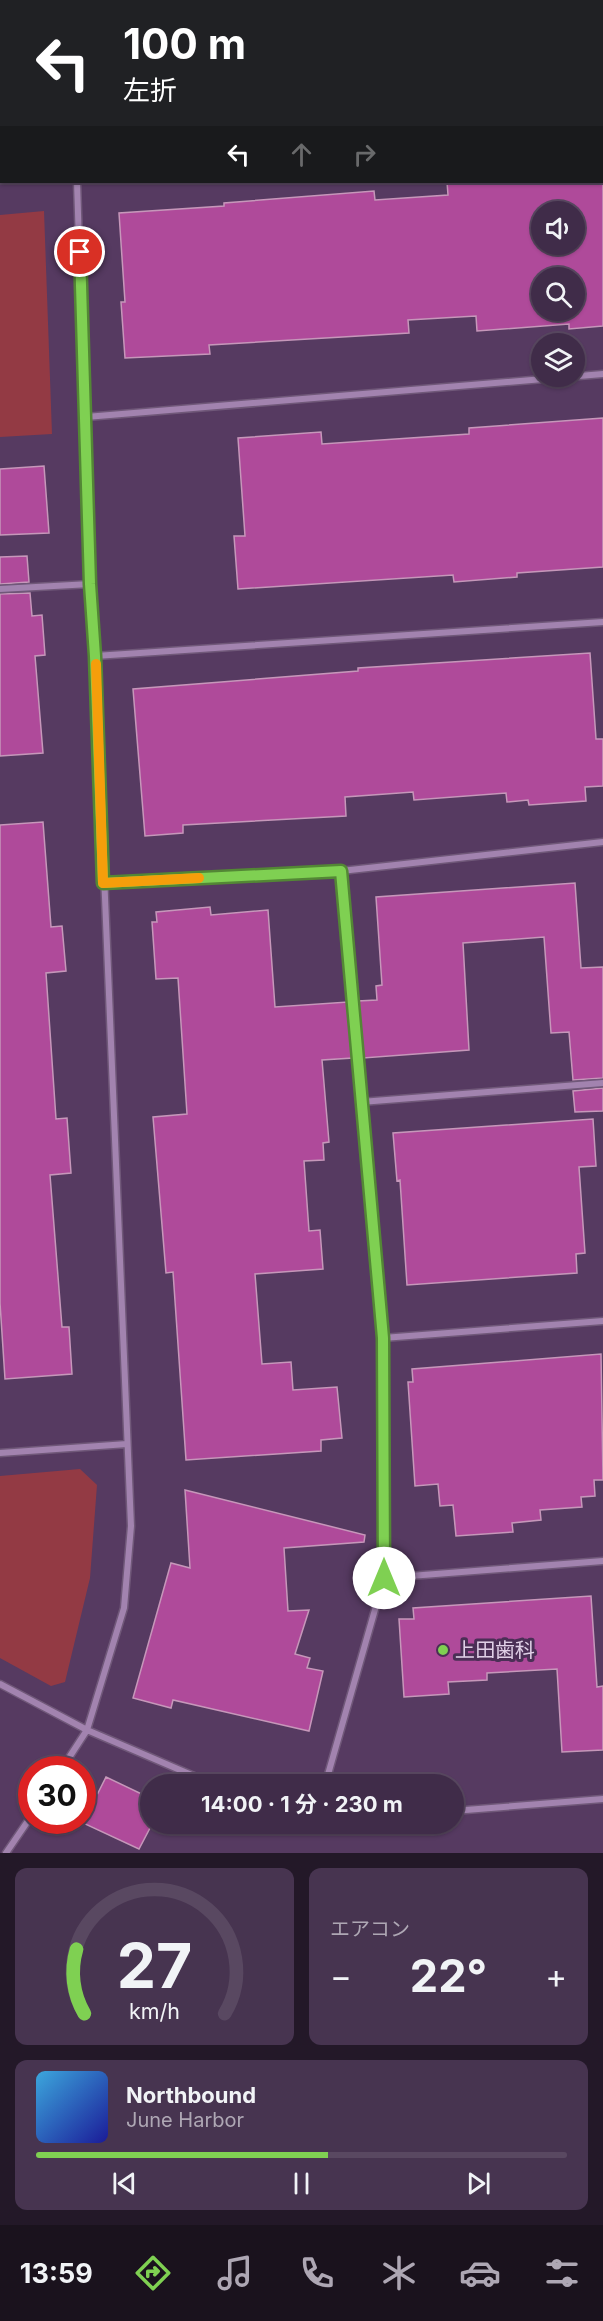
<!DOCTYPE html>
<html lang="ja">
<head>
<meta charset="utf-8">
<style>
	:root { --surface:#402c49; --page:#473450; --text:#f1f3f6; --muted:#aea7b4; --line:#594861; --accent:#7fd052 }
	body { margin:0; font-family:Inter,"Noto Sans JP",sans-serif; background:var(--page); color:var(--text); height:100vh; display:flex; flex-direction:column; font-size:22px; white-space:nowrap }
	* { box-sizing:border-box; margin:0 }
	p { font-size:20px; color:var(--muted) }
	.icon { flex:none; width:33px; height:33px; fill:none; stroke:currentColor; stroke-width:2; stroke-linecap:round; stroke-linejoin:round }
	.map { position:relative; height:1853px; overflow:hidden }
	.side { display:flex; flex-direction:column; gap:15px; padding:15px; background:#231828; flex:1 }
	.side>* { flex:none }
	.hud { position:absolute; left:0px; top:0px; width:603px; height:183px; box-shadow:0 2px 4px #0004,0 0 0 2px var(--line); background:#202124; color:#fff; overflow:hidden }
	.buttons { position:absolute; left:531px; top:201px; display:grid; gap:12px }
	.buttons a { display:grid; place-items:center; width:54px; height:54px; border-radius:50%; background:var(--surface); box-shadow:0 2px 4px #0004,0 0 0 2px var(--line); font-size:30px }
	.speed { position:absolute; left:18px; top:1756px; display:flex; gap:12px; font-size:30px; font-weight:700; text-align:center }
	.speed>* { display:grid; place-content:center; width:78px; height:78px; border-radius:50%; background:var(--surface); box-shadow:0 2px 4px #0004,0 0 0 2px var(--line); line-height:1 }
	.speed .limit { border:9px solid #d22; background:#fff; color:#111 }
	.pin { position:absolute; display:grid; place-items:center; width:51px; height:51px; color:#fff; margin:-26px; border:3px solid #fff; border-radius:50%; box-shadow:0 2px 6px #0007 }
	.me { position:absolute; width:66px; margin:-33px; rotate:0deg; stroke-linejoin:round; filter:drop-shadow(0 0 4px #0008) }
	.turn { display:flex; align-items:center; gap:21px; height:126px; padding:0 24px; font-size:27px }
	.turn .icon { width:78px; height:78px; stroke-width:2.5 }
	.turn b { display:block; font-size:42px; line-height:51px }
	.lanes { display:flex; align-items:center; height:57px; padding:0 24px; background:#0003; justify-content:center; gap:30px; direction:ltr }
	.lanes .off { opacity:.35 }
	.big { font-size:45px; font-weight:700; line-height:1.1 }
	.side .widget { flex:1; display:flex; flex-direction:column; justify-content:center; gap:9px; min-width:0; padding:0 21px; border-radius:12px; background:var(--page) }
	.side .dial { align-items:center; gap:0 }
	.dial svg { height:156px; overflow:visible; fill:none; stroke:var(--line); stroke-width:7; stroke-linecap:round; text-anchor:middle }
	.dial text { fill:var(--text); stroke:none }
	.song { display:flex; align-items:center; gap:18px }
	.cover { width:72px; height:72px; border-radius:9px; background:linear-gradient(135deg,hsl(200 70% 55%),hsl(240 70% 35%)) }
	.played { height:6px; border-radius:3px; background:linear-gradient(90deg,var(--accent) 55%,var(--line) 55%) }
	.keys { display:flex; justify-content:space-around; direction:ltr }
	.heat { display:flex; justify-content:space-between; align-items:center; font-size:33px; direction:ltr }
	.side .tiles { flex:1; display:grid; gap:15px; grid-template-columns:1fr 1fr }
	.widget:last-child { grid-column:span 2 }
	.trip { position:absolute; left:140px; top:1774px; width:324px; height:60px; border-radius:30px; background:var(--surface); box-shadow:0 2px 4px #0004,0 0 0 2px var(--line); font-weight:700; line-height:60px; text-align:center }
	.tabs { display:flex; height:96px; justify-content:space-around; align-items:center; background:#1a121d; color:var(--muted) }
	.tabs .icon { width:42px; height:42px }
	.tabs .current { color:var(--accent) }
	.tabs b { font-size:27px; color:var(--text) }
	.map>svg:first-child { display:block }
</style>
</head>
<body>
<div class="map">
<svg width="603" height="1853" viewBox="0 0 603 1853">
	<rect width="100%" height="100%" fill="#563a61"/>
	<!-- green -->
	<path fill="#933a44" d="M 44,211 L 52,434 L 0,437 L 0,215 Z
		M 80,1469 L 97,1485 L 90,1578 L 65,1682 L 51,1686 L 0,1658 L 0,1476 Z"/>
	<!-- building -->
	<path fill="#af4a9a" stroke="#c697ba" stroke-width="1.5" fill-rule="evenodd" d="M 447,182 L 603,182 L 603,326 L 569,329 L 569,324 L 477,331 L 476,316 L 408,320 L 409,333 L 209,345 L 210,354 L 125,358 L 121,302 L 125,302 L 119,213 L 224,206 L 224,203 L 374,191 L 375,200 L 448,195 ZM 542,212 L 574,212 L 574,244 L 542,244 ZM 542,278 L 574,278 L 574,310 L 542,310 Z
		M 603,418 L 603,567 L 517,573 L 517,577 L 454,582 L 453,575 L 238,589 L 234,536 L 245,536 L 238,438 L 321,432 L 322,444 L 469,434 L 469,428 Z
		M 44,466 L 49,533 L 0,535 L 0,469 Z
		M 27,556 L 29,582 L 0,584 L 0,557 Z
		M 30,593 L 32,616 L 42,615 L 45,655 L 35,656 L 43,753 L 0,756 L 0,594 Z
		M 590,653 L 596,739 L 603,739 L 603,786 L 585,787 L 586,801 L 529,805 L 528,800 L 507,802 L 506,793 L 414,800 L 413,792 L 345,797 L 346,816 L 183,825 L 183,833 L 145,836 L 133,689 L 358,671 L 358,668 Z
		M 43,822 L 51,927 L 62,926 L 66,971 L 46,973 L 56,1119 L 67,1118 L 71,1173 L 50,1175 L 62,1327 L 69,1327 L 72,1374 L 5,1379 L 0,1303 L 0,825 Z
		M 575,883 L 581,968 L 603,967 L 603,1078 L 573,1080 L 569,1032 L 551,1033 L 544,937 L 463,943 L 469,1050 L 363,1058 L 358,1001 L 377,1000 L 376,986 L 382,985 L 376,897 Z
		M 210,907 L 211,915 L 268,910 L 275,1007 L 348,1002 L 353,1058 L 322,1060 L 329,1142 L 323,1143 L 324,1160 L 304,1161 L 309,1231 L 320,1230 L 323,1269 L 255,1274 L 262,1364 L 291,1362 L 293,1390 L 337,1387 L 342,1438 L 321,1440 L 321,1451 L 186,1460 L 173,1272 L 166,1273 L 153,1117 L 187,1114 L 178,978 L 156,979 L 152,922 L 157,922 L 156,912 Z
		M 603,1088 L 603,1111 L 575,1112 L 573,1091 Z
		M 593,1119 L 596,1166 L 579,1167 L 585,1253 L 576,1254 L 577,1273 L 407,1285 L 400,1180 L 397,1181 L 393,1133 Z
		M 601,1354 L 603,1480 L 594,1480 L 595,1496 L 581,1497 L 582,1507 L 540,1510 L 541,1520 L 512,1523 L 513,1532 L 456,1536 L 453,1505 L 440,1506 L 438,1484 L 415,1486 L 408,1382 L 413,1382 L 412,1369 Z
		M 185,1490 L 365,1535 L 364,1542 L 284,1548 L 288,1611 L 309,1610 L 295,1654 L 310,1658 L 307,1668 L 323,1671 L 309,1731 L 173,1700 L 171,1708 L 133,1698 L 171,1563 L 190,1568 Z
		M 591,1596 L 597,1687 L 603,1686 L 603,1750 L 562,1752 L 557,1669 L 487,1673 L 487,1680 L 448,1682 L 449,1694 L 404,1697 L 399,1619 L 414,1619 L 413,1608 Z
		M 106,1777 L 150,1798 L 150,1828 L 139,1849 L 83,1823 Z"/>
	<g fill="none" stroke-linecap="round" stroke-linejoin="round">
		<!-- minor casing -->
		<g stroke="#705879" stroke-width="9">
			<path id="minor" d="M 70,0 L 70,2
				M 602,133 L 603,132
				M 86,417 L 603,374
				M 0,589 L 90,584
				M 95,656 L 603,622
				M 103,883 L 341,871 L 603,842
				M 361,1102 L 603,1083
				M 383,1338 L 603,1321
				M 0,1453 L 127,1444
				M 384,1578 L 603,1561
				M 0,1684 L 87,1730 L 215,1785
				M 61,1770 L 87,1730 L 124,1608 L 131,1526 L 95,656 L 90,584 L 77,182
				M 325,1785 L 384,1578 L 383,1338 L 341,871
				M 453,1811 L 603,1799
				M 6,1853 L 32,1815"/>
		</g>
		<!-- minor -->
		<use href="#minor" stroke="#a283af" stroke-width="6"/>
	</g>
	<g fill="none" stroke-linecap="round" stroke-linejoin="round">
		<!-- route casing -->
		<g stroke="#538735" stroke-width="15">
			<path id="route" d="M 80,252 L 90,584 L 95,656 L 103,883 L 341,871 L 383,1338 L 384,1578"/>
		</g>
		<!-- route -->
		<use href="#route" stroke="#7fd052" stroke-width="10"/>
		<!-- slow -->
		<path stroke="#f59e0b" stroke-width="10" d="M 96,664 L 103,883 L 199,878"/>
	</g>
	<!-- markers -->
	<circle fill="#7fd052" stroke="#4b2f56" stroke-width="2" cx="443" cy="1650" r="6"/>
	<g text-anchor="middle" dominant-baseline="central" stroke-width="6" stroke-linejoin="round" paint-order="stroke">
		<!-- poi labels -->
		<g font-size="20" fill="#e0d0e7" stroke="#4b2f56" text-anchor="start">
			<text x="455" y="1650">上田歯科</text>
		</g>
	</g>
</svg>
<div class="buttons">
<a><svg class="icon" aria-label="sound" viewBox="0 0 24 24"><path d="M4 9h4l5-4v14l-5-4H4zM17 9q2 3 0 6"/></svg></a>
<a><svg class="icon" aria-label="search" viewBox="0 0 24 24"><circle cx="10" cy="10" r="6"/><path d="M15 15l6 6"/></svg></a>
<a><svg class="icon" aria-label="layers" viewBox="0 0 24 24"><path d="M12 4l9 5-9 5-9-5zM3 14l9 5 9-5"/></svg></a>
</div>
<div class="speed"><div class="limit">30</div></div>
<div class="pin" style="left:80px;top:252px;background:#d93025"><svg class="icon" aria-label="arrive" viewBox="0 0 24 24"><path d="M6 21V4h12l-3 4 3 4H6"/></svg></div>
<svg class="me" style="left:384px;top:1578px" viewBox="-20 -20 40 40"><circle r="19" fill="#fff"/><path d="M0-13L10 11 0 6-10 11z" fill="#7fd052"/></svg>
<div class="trip">14:00 · 1 分 · 230 m</div>
<div class="hud">
<div class="turn"><svg class="icon" aria-label="left" viewBox="0 0 24 24"><path d="M17 20v-9H6M10 6l-5 5 5 5"/></svg><div><b>100 m</b>左折</div></div>
<div class="lanes"><svg class="icon" aria-label="left" viewBox="0 0 24 24"><path d="M17 20v-9H6M10 6l-5 5 5 5"/></svg><svg class="icon off" aria-label="ahead" viewBox="0 0 24 24"><path d="M12 20V5M6 11l6-6 6 6"/></svg><svg class="icon off" aria-label="right" viewBox="0 0 24 24"><path d="M7 20v-9h11M14 6l5 5-5 5"/></svg></div>
</div>
</div>
<section class="side">
<div class="tiles">
<div class="widget dial"><svg viewBox="0 0 100 80">
<path d="M14 69A42 42 0 1 1 86 69"/>
<path d="M14 69A42 42 0 0 1 10 36" stroke="#7fd052"/>
<text x="50" y="56" font-size="32" font-weight="700">27</text>
<text x="50" y="72" font-size="11">km/h</text>
</svg></div>
<div class="widget"><p>エアコン</p>
<div class="heat"><a>−</a><b class="big">22°</b><a>+</a></div>
</div>
<div class="widget">
<div class="song"><i class="cover"></i><div><b>Northbound</b><p>June Harbor</p></div></div>
<div class="played"></div>
<div class="keys"><svg class="icon" aria-label="previous" viewBox="0 0 24 24"><path d="M18 5L8 12l10 7zM5 5v14"/></svg><svg class="icon" aria-label="pause" viewBox="0 0 24 24"><path d="M8 5v14M16 5v14"/></svg><svg class="icon" aria-label="next" viewBox="0 0 24 24"><path d="M6 5l10 7-10 7zM19 5v14"/></svg></div>
</div>
</div>
</section>
<nav class="tabs">
<b>13:59</b>
<svg class="icon current" aria-label="directions" viewBox="0 0 24 24"><path d="M12 3l9 9-9 9-9-9zM9 14v-3h6M13 9l2 2-2 2"/></svg>
<svg class="icon" aria-label="music" viewBox="0 0 24 24"><path d="M9 18V5l10-2v13"/><circle cx="6" cy="18" r="3"/><circle cx="16" cy="16" r="3"/></svg>
<svg class="icon" aria-label="phone" viewBox="0 0 24 24"><path d="M5 4h4l2 5-3 2q2 4 5 5l2-3 5 2v4C11 20 4 13 5 4z"/></svg>
<svg class="icon" aria-label="climate" viewBox="0 0 24 24"><path d="M12 3v18M4 7l16 10M4 17L20 7"/></svg>
<svg class="icon" aria-label="car" viewBox="0 0 24 24"><path d="M5 17H2v-5l4-1 3-4h7l3 4 3 1v5h-3M9 17h6M6 11h13"/><circle cx="7" cy="17" r="2"/><circle cx="17" cy="17" r="2"/></svg>
<svg class="icon" aria-label="filters" viewBox="0 0 24 24"><path d="M4 7h16M4 17h16"/><circle cx="9" cy="7" r="2"/><circle cx="15" cy="17" r="2"/></svg>
</nav>
</body>
</html>
